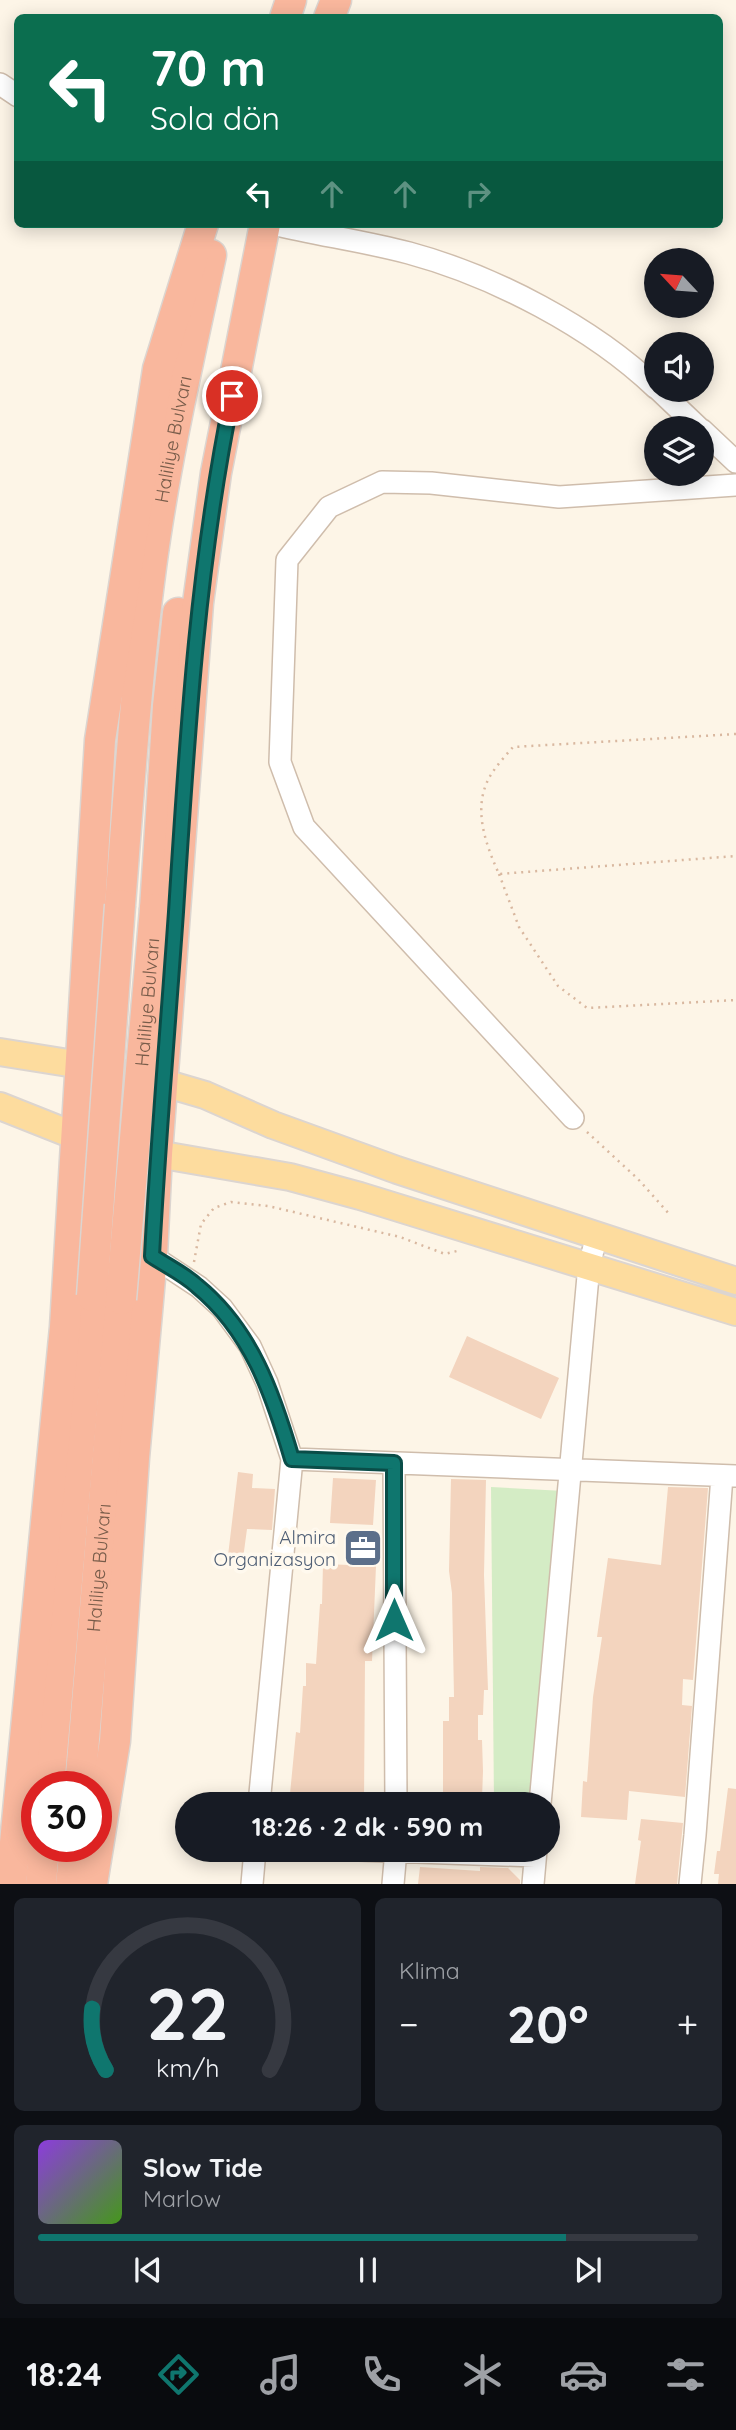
<!DOCTYPE html>
<html lang="tr">
<head>
<meta charset="utf-8">
<style>
	:root { --surface:#171b24; --page:#20242c; --text:#f1f3f6; --muted:#9ea1a6; --line:#363941; --accent:#0f766e }
	body { margin:0; font-family:Quicksand,sans-serif; background:var(--page); color:var(--text); height:100vh; display:flex; flex-direction:column; font-size:26px; white-space:nowrap }
	* { box-sizing:border-box; margin:0 }
	p { font-size:23px; color:var(--muted) }
	.icon { flex:none; width:38px; height:38px; fill:none; stroke:currentColor; stroke-width:2; stroke-linecap:round; stroke-linejoin:round }
	.map { position:relative; height:1884px; overflow:hidden }
	.side { display:flex; flex-direction:column; gap:14px; padding:14px; background:#0d0f14; flex:1 }
	.side>* { flex:none }
	.banner { position:absolute; left:14px; top:14px; width:709px; height:214px; border-radius:10px; box-shadow:0 4px 18px #0003; background:#0b6e4f; color:#fff; overflow:hidden }
	.needle { width:46px; rotate:296deg }
	.controls { position:absolute; left:644px; top:248px; display:grid; gap:14px }
	.controls a { display:grid; place-items:center; width:70px; height:70px; border-radius:50%; background:var(--surface); box-shadow:0 4px 18px #0003; font-size:35px }
	.speed { position:absolute; left:21px; top:1771px; display:flex; gap:14px; font-size:35px; font-weight:700; text-align:center }
	.speed>* { display:grid; place-content:center; width:91px; height:91px; border-radius:50%; background:var(--surface); box-shadow:0 4px 18px #0003; line-height:1 }
	.speed .limit { border:10px solid #d22; background:#fff; color:#111 }
	.pin { position:absolute; display:grid; place-items:center; width:60px; height:60px; color:#fff; margin:-30px; border:4px solid #fff; border-radius:50%; box-shadow:0 2px 7px #0007 }
	.me { position:absolute; width:77px; margin:-38px; rotate:0deg; stroke-linejoin:round; filter:drop-shadow(0 0 5px #0008) }
	.turn { display:flex; align-items:center; gap:24px; height:147px; padding:0 21px; font-size:32px }
	.turn .icon { width:91px; height:91px; stroke-width:2.5 }
	.turn b { display:block; font-size:49px; line-height:60px }
	.lanes { display:flex; align-items:center; height:66px; padding:0 21px; background:#0003; justify-content:center; gap:35px; direction:ltr }
	.lanes .off { opacity:.35 }
	.big { font-size:52px; font-weight:700; line-height:1.1 }
	.side .card { flex:1; display:flex; flex-direction:column; justify-content:center; gap:10px; min-width:0; padding:0 24px; border-radius:10px; background:var(--page) }
	.side .dial { align-items:center; gap:0 }
	.dial svg { height:182px; overflow:visible; fill:none; stroke:var(--line); stroke-width:7; stroke-linecap:round; text-anchor:middle }
	.dial text { fill:var(--text); stroke:none }
	.song { display:flex; align-items:center; gap:21px }
	.cover { width:84px; height:84px; border-radius:10px; background:linear-gradient(135deg,hsl(270 70% 55%),hsl(100 70% 35%)) }
	.played { height:7px; border-radius:4px; background:linear-gradient(90deg,var(--accent) 80%,var(--line) 80%) }
	.keys { display:flex; justify-content:space-around; direction:ltr }
	.heat { display:flex; justify-content:space-between; align-items:center; font-size:38px; direction:ltr }
	.side .tiles { flex:1; display:grid; gap:14px; grid-template-columns:1fr 1fr }
	.card:last-child { grid-column:span 2 }
	.trip { position:absolute; left:175px; top:1792px; width:385px; height:70px; border-radius:35px; background:var(--surface); box-shadow:0 4px 18px #0003; font-weight:700; line-height:70px; text-align:center }
	.tabs { display:flex; height:112px; justify-content:space-around; align-items:center; background:#090b0e; color:var(--muted) }
	.tabs .icon { width:49px; height:49px }
	.tabs .current { color:var(--accent) }
	.tabs b { font-size:32px; color:var(--text) }
	.map>svg:first-child { display:block }
</style>
</head>
<body>
<div class="map">
<svg width="736" height="1884" viewBox="0 0 736 1884">
	<rect width="100%" height="100%" fill="#fdf5e7"/>
	<!-- green -->
	<path fill="#d4ecc5" d="M 491,1487 L 564,1491 L 533,1804 L 494,1804 Z"/>
	<!-- building -->
	<path fill="#f3d4be" d="M 467,1336 L 559,1378 L 541,1419 L 449,1377 Z
		M 238,1472 L 253,1474 L 252,1488 L 275,1489 L 272,1530 L 247,1529 L 242,1566 L 227,1564 Z
		M 333,1478 L 376,1480 L 373,1525 L 330,1523 Z
		M 451,1479 L 486,1480 L 484,1575 L 488,1690 L 484,1690 L 483,1715 L 478,1715 L 478,1740 L 482,1740 L 483,1771 L 482,1799 L 479,1799 L 479,1804 L 443,1804 L 443,1721 L 449,1721 L 449,1697 L 454,1697 L 452,1593 L 449,1571 Z
		M 668,1487 L 708,1488 L 693,1680 L 683,1679 L 682,1705 L 692,1706 L 685,1797 L 629,1791 L 627,1820 L 581,1817 L 583,1781 L 587,1782 L 593,1697 L 602,1637 L 597,1637 L 608,1558 L 661,1565 Z
		M 323,1564 L 376,1566 L 372,1661 L 365,1661 L 364,1804 L 289,1804 L 296,1732 L 300,1733 L 303,1686 L 306,1686 L 306,1663 L 316,1664 L 320,1604 L 322,1604 Z
		M 728,1788 L 736,1789 L 736,1884 L 718,1884 L 719,1874 L 714,1874 L 717,1851 L 720,1851 Z
		M 641,1819 L 683,1823 L 677,1884 L 635,1884 L 641,1841 L 638,1840 Z
		M 420,1867 L 480,1871 L 480,1867 L 508,1868 L 520,1880 L 520,1884 L 418,1884 Z"/>
	<g fill="none" stroke-linecap="round" stroke-linejoin="round">
		<!-- minor casing -->
		<g stroke="#cfbdac" stroke-width="24">
			<path id="minor" d="M 0,84 L 18,96
				M 273,224 C 318,235 364,241 409,253 C 494,276 592,327 656,388
				M 659,390 L 700,429
				M 702,430 L 736,462
				M 573,1118 L 304,827 L 280,762 L 287,560 L 329,507 L 382,482 L 431,483 L 559,497 L 736,485
				M 152,1256 L 199,1287 L 222,1308 L 250,1346 L 267,1383 L 292,1459 L 259,1804
				M 292,1459 L 736,1476
				M 394,1463 L 396,1804
				M 540,1804 L 589,1265 L 597,1236
				M 359,1850 L 535,1856
				M 252,1884 L 255,1850
				M 393,1884 L 396,1850
				M 533,1884 L 536,1850
				M 690,1884 L 695,1835 L 722,1476"/>
		</g>
		<!-- major casing -->
		<g stroke="#dcd5d0" stroke-width="30">
			<path id="major" d="M 0,1052 L 81,1065 L 164,1083 L 205,1095 L 273,1125 L 397,1170 L 736,1281
				M 0,1106 L 78,1137 L 157,1154 L 290,1177 L 360,1196 L 736,1312"/>
		</g>
		<!-- highway casing -->
		<g stroke="#dcd5d0" stroke-width="33">
			<g id="highway">
				<path d="M 285,18 L 291,0"/>
				<path d="M 329,18 L 336,0"/>
				<path id="s1" d="M 120,905 C 129,792 136,679 151,567 C 165,462 189,358 211,255"/>
				<path d="M 155,909 L 168,706 L 178,613"/>
				<path d="M 49,1787 L 92,1296"/>
				<path id="s2" d="M 80,1787 L 121,1299"/>
				<path d="M 11,1884 L 65,1327 L 100,740 L 158,369 L 203,224"/>
				<path d="M 41,1884 L 44,1846"/>
				<path d="M 71,1884 L 75,1846"/>
				<path d="M 92,1884 L 115,1741 L 134,1458 L 152,1256 L 157,1154 L 198,603 L 216,473 L 265,224"/>
			</g>
		</g>
		<!-- path -->
		<path stroke="#d9b8a0" stroke-width="2.5" stroke-dasharray="2 5" stroke-linecap="butt" d="M 736,734 L 513,747 C 506,755 498,764 492,773 C 471,805 485,843 499,874 L 736,856
			M 499,874 L 519,927 L 558,986 L 587,1008 L 736,1000
			M 587,1132 L 638,1179 L 671,1216
			M 194,1262 L 201,1224 L 214,1208 L 231,1202 L 268,1206 L 400,1237 L 445,1254 L 461,1250"/>
		<!-- minor -->
		<use href="#minor" stroke="#fff" stroke-width="21"/>
		<!-- major -->
		<use href="#major" stroke="#fddc9e" stroke-width="26"/>
		<!-- highway -->
		<use href="#highway" stroke="#f9b79d" stroke-width="30"/>
		<!-- highway-bridge casing -->
		<g stroke="#dcd5d0" stroke-width="33" stroke-linecap="butt">
			<g id="highway-bridge">
				<path d="M 92,1296 L 120,905"/>
				<path id="s3" d="M 121,1299 L 155,909"/>
			</g>
		</g>
		<!-- highway-bridge -->
		<use href="#highway-bridge" stroke="#f9b79d" stroke-width="30"/>
	</g>
	<g fill="none" stroke-linecap="round" stroke-linejoin="round">
		<!-- route casing -->
		<g stroke="#0a4d48" stroke-width="18">
			<path id="route" d="M 232,396 C 197,566 187,739 176,912 C 168,1027 158,1141 152,1256 C 167,1266 184,1274 197,1286 C 251,1330 273,1394 292,1459 L 394,1463 L 394,1620"/>
		</g>
		<!-- route -->
		<use href="#route" stroke="#0f766e" stroke-width="12"/>
	</g>
	<!-- icons -->
	<defs>
		<g id="office-square" transform="scale(2.0125)"><rect x="-9" y="-9" width="18" height="18" rx="4" fill="#5c6f8a" stroke="#fff9ee"/><path d="M-6-3h4V-5.5h4V-3h4V5H-6ZM-1-4.5V-3h2v-1.5ZM-6 0V1H6V0Z" fill="#fff"/></g>
	</defs>
	<g fill-rule="evenodd">
		<use href="#office-square" x="363" y="1548"/>
	</g>
	<g text-anchor="middle" dominant-baseline="central" stroke-width="7" stroke-linejoin="round" paint-order="stroke">
		<!-- street labels -->
		<g font-size="19" fill="#785c4a" stroke="#fff9ee">
			<text stroke="none"><textPath href="#s1" startOffset="469">Haliliye Bulvarı</textPath></text>
			<text stroke="none"><textPath href="#s3" startOffset="298">Haliliye Bulvarı</textPath></text>
			<text stroke="none"><textPath href="#s2" startOffset="220">Haliliye Bulvarı</textPath></text>
		</g>
		<!-- service labels -->
		<g font-size="19" fill="#4e5e75" stroke="#fff9ee" text-anchor="end">
			<text x="336" y="1537">Almira<tspan x="336" dy="22">Organizasyon</tspan></text>
		</g>
	</g>
</svg>
<div class="controls">
<a><svg class="needle" viewBox="-14 -14 28 28"><path d="M0-13l5 13h-10z" fill="#e53935"/><path d="M0 13l5-13h-10z" fill="#9ea1a6"/></svg></a>
<a><svg class="icon" aria-label="sound" viewBox="0 0 24 24"><path d="M4 9h4l5-4v14l-5-4H4zM17 9q2 3 0 6"/></svg></a>
<a><svg class="icon" aria-label="layers" viewBox="0 0 24 24"><path d="M12 4l9 5-9 5-9-5zM3 14l9 5 9-5"/></svg></a>
</div>
<div class="speed"><div class="limit">30</div></div>
<div class="pin" style="left:232px;top:396px;background:#d93025"><svg class="icon" aria-label="arrive" viewBox="0 0 24 24"><path d="M6 21V4h12l-3 4 3 4H6"/></svg></div>
<svg class="me" style="left:394px;top:1620px" viewBox="-20 -20 40 40"><path d="M0-17L14 15 0 8-14 15z" fill="#0f766e" stroke="#fff" stroke-width="4"/></svg>
<div class="trip">18:26 · 2 dk · 590 m</div>
<div class="banner">
<div class="turn"><svg class="icon" aria-label="left" viewBox="0 0 24 24"><path d="M17 20v-9H6M10 6l-5 5 5 5"/></svg><div><b>70 m</b>Sola dön</div></div>
<div class="lanes"><svg class="icon" aria-label="left" viewBox="0 0 24 24"><path d="M17 20v-9H6M10 6l-5 5 5 5"/></svg><svg class="icon off" aria-label="ahead" viewBox="0 0 24 24"><path d="M12 20V5M6 11l6-6 6 6"/></svg><svg class="icon off" aria-label="ahead" viewBox="0 0 24 24"><path d="M12 20V5M6 11l6-6 6 6"/></svg><svg class="icon off" aria-label="right" viewBox="0 0 24 24"><path d="M7 20v-9h11M14 6l5 5-5 5"/></svg></div>
</div>
</div>
<section class="side">
<div class="tiles">
<div class="card dial"><svg viewBox="0 0 100 80">
<path d="M14 69A42 42 0 1 1 86 69"/>
<path d="M14 69A42 42 0 0 1 8 42" stroke="#0f766e"/>
<text x="50" y="56" font-size="32" font-weight="700">22</text>
<text x="50" y="72" font-size="11">km/h</text>
</svg></div>
<div class="card"><p>Klima</p>
<div class="heat"><a>−</a><b class="big">20°</b><a>+</a></div>
</div>
<div class="card">
<div class="song"><i class="cover"></i><div><b>Slow Tide</b><p>Marlow</p></div></div>
<div class="played"></div>
<div class="keys"><svg class="icon" aria-label="previous" viewBox="0 0 24 24"><path d="M18 5L8 12l10 7zM5 5v14"/></svg><svg class="icon" aria-label="pause" viewBox="0 0 24 24"><path d="M8 5v14M16 5v14"/></svg><svg class="icon" aria-label="next" viewBox="0 0 24 24"><path d="M6 5l10 7-10 7zM19 5v14"/></svg></div>
</div>
</div>
</section>
<nav class="tabs">
<b>18:24</b>
<svg class="icon current" aria-label="directions" viewBox="0 0 24 24"><path d="M12 3l9 9-9 9-9-9zM9 14v-3h6M13 9l2 2-2 2"/></svg>
<svg class="icon" aria-label="music" viewBox="0 0 24 24"><path d="M9 18V5l10-2v13"/><circle cx="6" cy="18" r="3"/><circle cx="16" cy="16" r="3"/></svg>
<svg class="icon" aria-label="phone" viewBox="0 0 24 24"><path d="M5 4h4l2 5-3 2q2 4 5 5l2-3 5 2v4C11 20 4 13 5 4z"/></svg>
<svg class="icon" aria-label="climate" viewBox="0 0 24 24"><path d="M12 3v18M4 7l16 10M4 17L20 7"/></svg>
<svg class="icon" aria-label="car" viewBox="0 0 24 24"><path d="M5 17H2v-5l4-1 3-4h7l3 4 3 1v5h-3M9 17h6M6 11h13"/><circle cx="7" cy="17" r="2"/><circle cx="17" cy="17" r="2"/></svg>
<svg class="icon" aria-label="filters" viewBox="0 0 24 24"><path d="M4 7h16M4 17h16"/><circle cx="9" cy="7" r="2"/><circle cx="15" cy="17" r="2"/></svg>
</nav>
</body>
</html>
